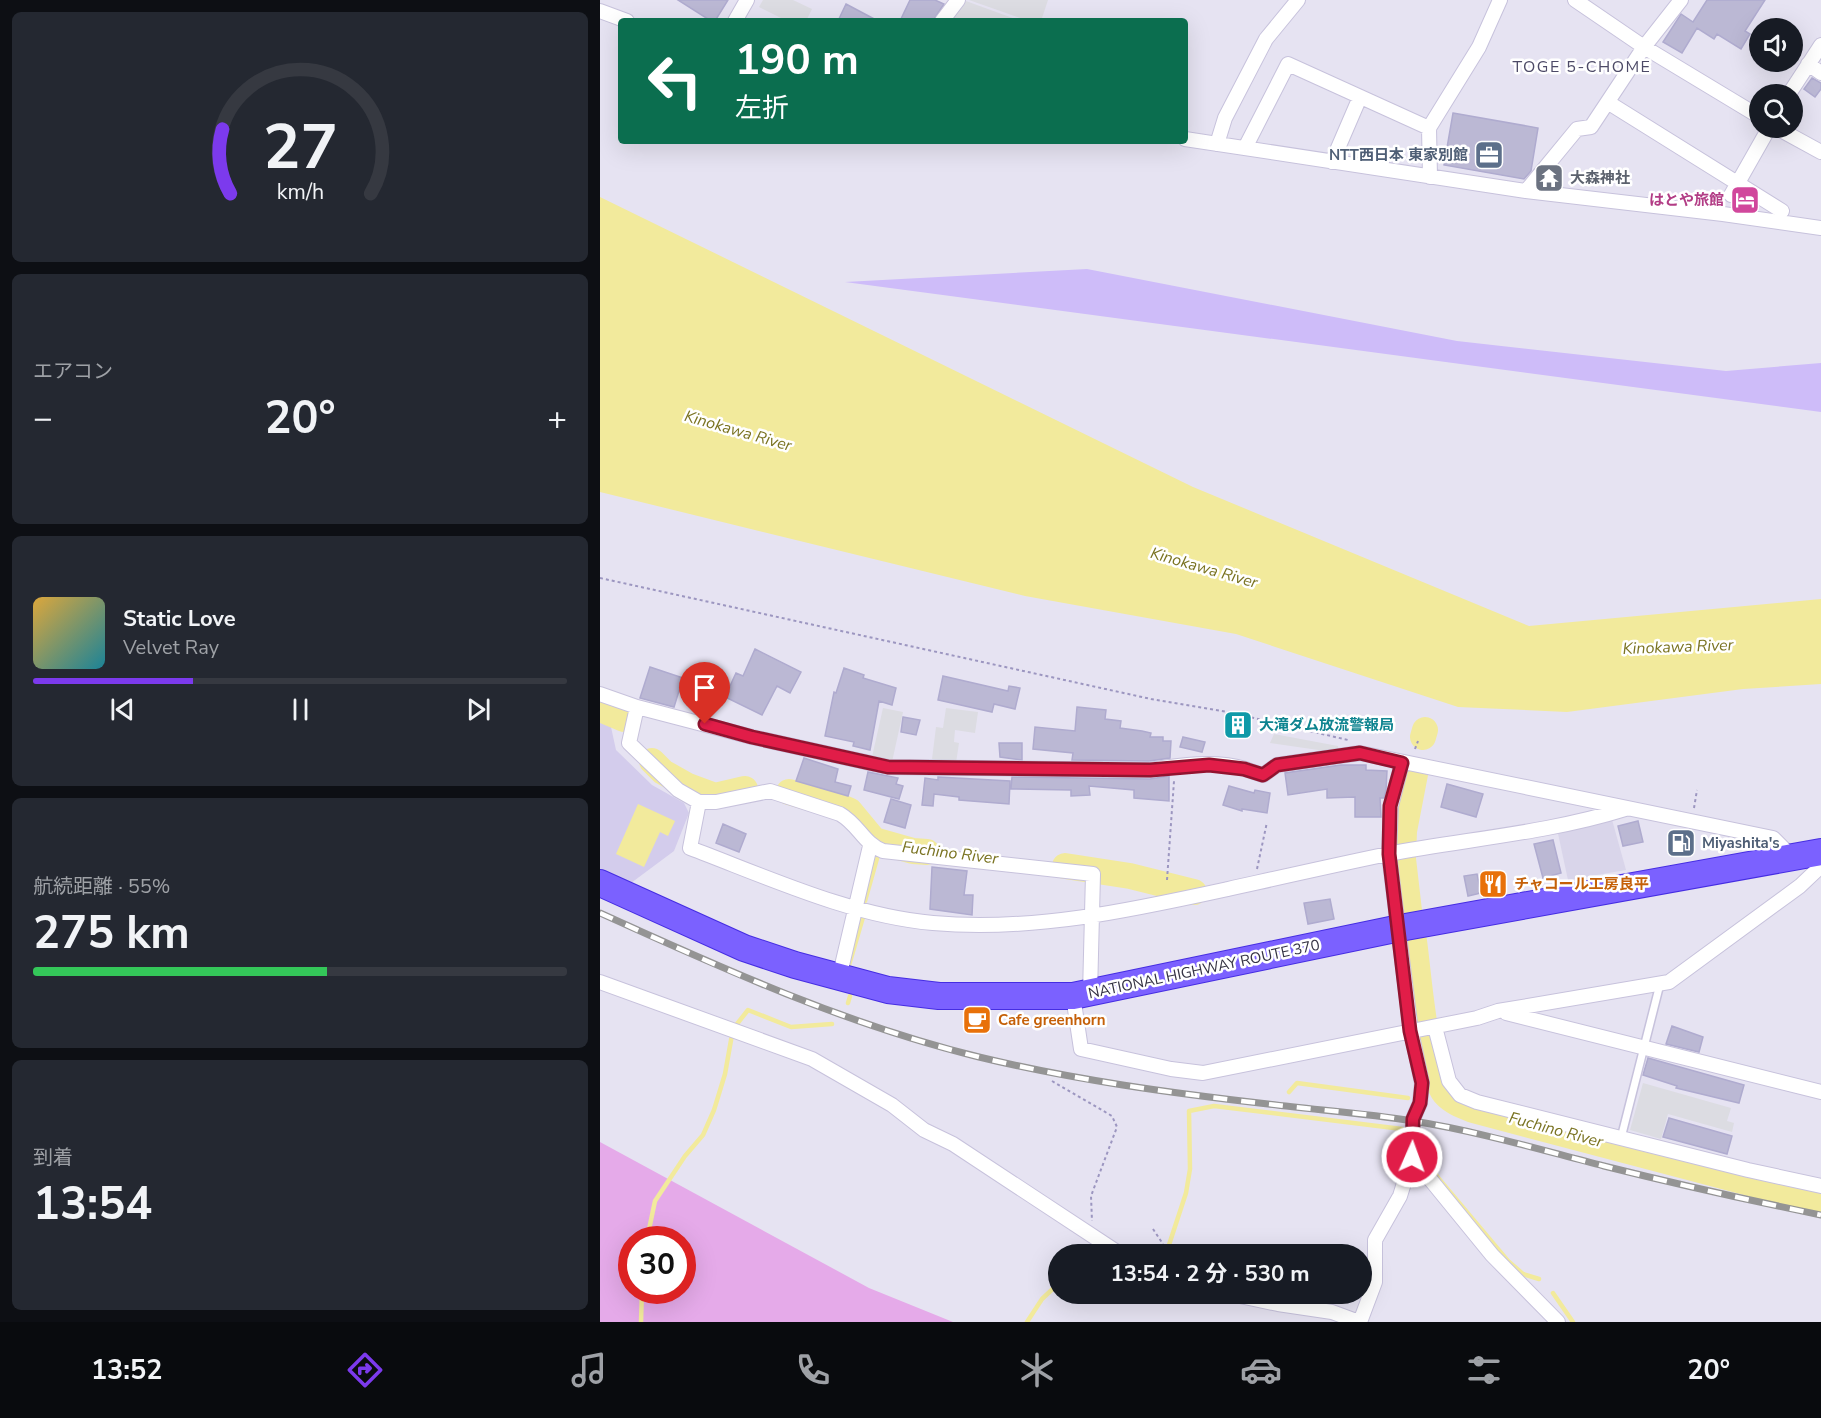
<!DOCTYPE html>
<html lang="ja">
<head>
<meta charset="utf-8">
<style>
	:root { --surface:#171b24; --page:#242831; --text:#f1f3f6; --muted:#9ea1a6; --line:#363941; --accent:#7c3aed }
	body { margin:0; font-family:"Nunito Sans","Noto Sans JP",sans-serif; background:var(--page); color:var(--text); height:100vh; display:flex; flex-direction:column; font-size:22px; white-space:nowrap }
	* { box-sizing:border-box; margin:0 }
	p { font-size:20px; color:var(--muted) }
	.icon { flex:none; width:33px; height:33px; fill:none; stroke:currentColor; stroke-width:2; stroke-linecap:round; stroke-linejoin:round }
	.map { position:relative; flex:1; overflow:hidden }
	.sheet { display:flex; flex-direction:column; gap:12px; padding:12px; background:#0d0f14; width:600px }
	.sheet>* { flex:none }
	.top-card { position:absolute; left:18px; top:18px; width:570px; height:126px; border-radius:6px; box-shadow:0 6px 24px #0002; background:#0b6e4f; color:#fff; overflow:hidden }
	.tools { position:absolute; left:1149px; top:18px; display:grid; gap:12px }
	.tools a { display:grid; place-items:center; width:54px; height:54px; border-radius:50%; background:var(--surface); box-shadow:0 6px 24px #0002; font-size:30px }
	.speed { position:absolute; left:18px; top:1226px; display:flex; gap:12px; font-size:30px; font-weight:700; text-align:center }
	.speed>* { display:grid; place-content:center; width:78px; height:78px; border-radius:50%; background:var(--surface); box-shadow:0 6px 24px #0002; line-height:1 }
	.speed .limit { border:9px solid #d22; background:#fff; color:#111 }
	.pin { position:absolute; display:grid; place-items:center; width:51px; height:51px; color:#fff; margin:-62px -26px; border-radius:50% 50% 50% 0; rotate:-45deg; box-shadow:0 0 6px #0007 }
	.pin .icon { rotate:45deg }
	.me { position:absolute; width:66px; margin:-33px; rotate:2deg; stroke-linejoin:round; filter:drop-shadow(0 0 4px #0008) }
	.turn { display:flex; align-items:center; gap:21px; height:126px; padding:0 18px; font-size:27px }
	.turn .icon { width:78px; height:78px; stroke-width:2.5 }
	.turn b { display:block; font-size:42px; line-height:51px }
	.big { font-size:45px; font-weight:700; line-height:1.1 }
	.sheet .card { flex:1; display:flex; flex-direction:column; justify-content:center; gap:9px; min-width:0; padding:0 21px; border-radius:9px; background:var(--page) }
	.sheet .dial { align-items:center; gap:0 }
	.dial svg { height:156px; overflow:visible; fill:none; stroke:var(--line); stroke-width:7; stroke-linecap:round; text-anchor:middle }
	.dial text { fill:var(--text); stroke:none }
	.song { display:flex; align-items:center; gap:18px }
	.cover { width:72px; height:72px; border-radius:9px; background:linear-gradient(135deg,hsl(40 70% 55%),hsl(190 70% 35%)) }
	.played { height:6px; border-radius:3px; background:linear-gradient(90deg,var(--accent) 30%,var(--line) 30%) }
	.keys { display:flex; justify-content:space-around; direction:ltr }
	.heat { display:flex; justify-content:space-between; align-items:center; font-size:33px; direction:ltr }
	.charge { height:9px; border-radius:4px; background:linear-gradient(90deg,#34c759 55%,var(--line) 0) }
	.trip { position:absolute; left:448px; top:1244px; width:324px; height:60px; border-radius:30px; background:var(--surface); box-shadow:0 6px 24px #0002; font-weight:700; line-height:60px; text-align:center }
	.tabs { display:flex; height:96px; justify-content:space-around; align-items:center; background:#090b0e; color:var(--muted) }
	.tabs .icon { width:42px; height:42px }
	.tabs .active { color:var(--accent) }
	.tabs b { font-size:27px; color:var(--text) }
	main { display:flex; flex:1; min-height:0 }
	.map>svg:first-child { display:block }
</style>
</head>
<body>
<main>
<section class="sheet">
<div class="card dial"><svg viewBox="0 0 100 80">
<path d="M14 69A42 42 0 1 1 86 69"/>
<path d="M14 69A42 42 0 0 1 10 36" stroke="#7c3aed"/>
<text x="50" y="56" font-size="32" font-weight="700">27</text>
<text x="50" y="72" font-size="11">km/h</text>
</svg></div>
<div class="card"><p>エアコン</p>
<div class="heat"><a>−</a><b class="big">20°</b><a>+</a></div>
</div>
<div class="card">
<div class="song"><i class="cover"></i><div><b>Static Love</b><p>Velvet Ray</p></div></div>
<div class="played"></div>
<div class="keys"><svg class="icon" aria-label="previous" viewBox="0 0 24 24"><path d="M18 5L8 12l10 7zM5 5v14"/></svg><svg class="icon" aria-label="pause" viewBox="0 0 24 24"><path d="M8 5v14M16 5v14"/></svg><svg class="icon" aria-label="next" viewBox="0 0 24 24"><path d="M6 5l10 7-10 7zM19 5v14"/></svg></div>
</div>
<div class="card"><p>航続距離 · 55%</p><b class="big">275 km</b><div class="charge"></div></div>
<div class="card"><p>到着</p><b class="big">13:54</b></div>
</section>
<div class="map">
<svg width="1221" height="1322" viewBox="0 0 1221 1322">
	<rect width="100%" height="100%" fill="#e6e3f2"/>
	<!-- residential -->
	<path fill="#d9d5ea" d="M 1011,816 L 1026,870 L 968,880 L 957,829 Z"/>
	<!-- education -->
	<path fill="#d3ccec" d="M 0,721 L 11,727 L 16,750 L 52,785 L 84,803 L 89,813 L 74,851 L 27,886 L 0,875 Z"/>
	<!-- green -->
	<path fill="#e5aae9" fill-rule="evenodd" d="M 0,1142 L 269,1288 L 353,1322 L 0,1322 ZM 32,1239 L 82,1239 L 82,1290 L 32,1290 Z"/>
	<!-- sand -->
	<path fill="#cebcf9" d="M 487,269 L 857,341 L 1126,371 L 1221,363 L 1221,412 L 245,282 Z"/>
	<!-- parking -->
	<path fill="#dcdce2" d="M 163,0 L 193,0 L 212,9 L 206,21 L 187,21 L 159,7 Z
		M 369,0 L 448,0 L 441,21 L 429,21 Z
		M 366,1 L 421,21 L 348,21 Z
		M 283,708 L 303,712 L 292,762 L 272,757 Z
		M 346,708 L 378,712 L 375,733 L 355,730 L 354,742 L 359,743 L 356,763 L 332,759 L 336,727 L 343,728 Z
		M 674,734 L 738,746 L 739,753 L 670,743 Z
		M 1043,1083 L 1131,1108 L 1127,1121 L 1134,1123 L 1132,1132 L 1068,1114 L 1061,1139 L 1030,1130 Z"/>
	<!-- water -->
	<path fill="#f2ea9c" d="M 0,197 L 593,487 L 929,626 L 1221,599 L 1221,684 L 1143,689 L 967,712 L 858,707 L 636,634 L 425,596 L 0,492 Z
		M 38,804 L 75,821 L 68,836 L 60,832 L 44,867 L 16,854 Z"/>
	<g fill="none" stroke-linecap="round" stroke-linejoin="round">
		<!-- stream -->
		<path stroke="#f2ea9c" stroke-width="4.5" d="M 265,901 L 278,855
			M 249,965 L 263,917
			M 248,1003 L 250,996
			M 689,1092 L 697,1083 L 808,1098
			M 818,1143 L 824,1159 L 839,1179 L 908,1261 L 923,1274 L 939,1279
			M 47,1239 L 55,1201 L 85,1156 L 103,1135 L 114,1110 L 125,1074 L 133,1029 L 148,1010 L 191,1027 L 232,1024
			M 467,1254 L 477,1250 L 486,1254
			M 566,1254 L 586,1193 L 590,1169 L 589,1111 L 614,1106 L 802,1129
			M 953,1293 L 973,1322
			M 41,1322 L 42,1290
			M 427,1322 L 442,1299 L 459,1283"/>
		<!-- river -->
		<path stroke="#f2ea9c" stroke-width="26" d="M 0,709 L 24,719
			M 823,737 L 825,730
			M 52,761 L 63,772 L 88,786 L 115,796 L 145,789
			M 189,792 L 241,807 L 250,811 L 274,840 L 313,851 L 327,852
			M 465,866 L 530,876 L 594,892
			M 809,911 L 803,859 L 804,831 L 815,774
			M 814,941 C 819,977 825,1068 845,1094 C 852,1102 863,1106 873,1110 L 1221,1202"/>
	</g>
	<!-- building -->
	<path fill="#bbb8d4" stroke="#afabcf" stroke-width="1.5" d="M 78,0 L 128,0 L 115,21 L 111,21 Z
		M 310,0 L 335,0 L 344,4 L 333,21 L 300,21 Z
		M 1107,0 L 1165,0 L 1145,31 L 1150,34 L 1141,49 L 1117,34 L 1114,39 L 1097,28 L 1082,53 L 1063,42 L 1081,14 L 1093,22 Z
		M 246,4 L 278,21 L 238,21 Z
		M 1212,78 L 1221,83 L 1221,89 L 1215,97 L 1204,89 Z
		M 853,113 L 938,128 L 931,171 L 924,179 L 844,165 Z
		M 155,649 L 201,672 L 190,693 L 177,686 L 162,715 L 125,697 L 136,673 L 143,676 Z
		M 50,667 L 83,678 L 74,707 L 40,698 Z
		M 244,668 L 264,675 L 263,678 L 296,688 L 292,705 L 279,701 L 270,750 L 253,746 L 254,742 L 225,736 L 234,692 L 236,693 Z
		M 343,676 L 408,691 L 409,686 L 420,688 L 415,709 L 394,704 L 392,712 L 338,700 Z
		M 477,707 L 506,710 L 505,719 L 521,721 L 520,728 L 542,731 L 551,733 L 550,737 L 563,737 L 563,741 L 571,741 L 570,758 L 549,761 L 472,760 L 473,753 L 433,749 L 435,727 L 475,731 Z
		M 303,717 L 320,720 L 316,735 L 301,732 Z
		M 583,737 L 605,742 L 602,752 L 580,747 Z
		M 399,743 L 422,743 L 422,760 L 400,757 Z
		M 204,758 L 238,769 L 235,782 L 251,786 L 248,796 L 196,781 Z
		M 741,765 L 766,765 L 766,770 L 787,771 L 786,790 L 784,798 L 780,798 L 781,817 L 755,817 L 755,797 L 727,798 L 727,789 L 688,795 L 685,773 Z
		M 268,772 L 298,778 L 296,784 L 303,786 L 299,799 L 264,790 Z
		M 569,776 L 569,801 L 534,798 L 534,790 L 489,786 L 490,795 L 471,796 L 471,790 L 411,789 L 412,777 L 550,779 Z
		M 338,777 L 410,781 L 409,804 L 359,800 L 359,797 L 334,794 L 333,806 L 322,805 L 325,778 L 338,780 Z
		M 847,784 L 883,794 L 876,817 L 841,807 Z
		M 629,786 L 654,793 L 655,790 L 670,793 L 667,813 L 642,809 L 642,811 L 623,805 Z
		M 291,799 L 311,805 L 305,828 L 284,822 Z
		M 1038,821 L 1043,842 L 1023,846 L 1018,826 Z
		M 123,824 L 146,834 L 139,852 L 116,843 Z
		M 953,840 L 961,873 L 943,878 L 934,844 Z
		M 332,867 L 367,871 L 364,895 L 373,895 L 372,915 L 330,909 Z
		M 877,874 L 881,893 L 868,896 L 864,876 Z
		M 730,899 L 734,919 L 708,924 L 704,903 Z
		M 366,1014 L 387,1014 L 388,1030 L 372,1030 L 372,1027 L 366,1027 Z
		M 1072,1026 L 1103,1037 L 1099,1052 L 1066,1044 Z
		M 1048,1058 L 1144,1085 L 1139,1103 L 1076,1088 L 1077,1086 L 1043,1075 Z
		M 1069,1118 L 1132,1136 L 1127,1154 L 1063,1137 Z"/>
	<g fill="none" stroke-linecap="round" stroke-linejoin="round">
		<!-- lane casing -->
		<g stroke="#c7c2dc" stroke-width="10">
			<path id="lane" d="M 1021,1138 L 1060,984"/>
		</g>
		<!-- street casing -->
		<g stroke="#c7c2dc" stroke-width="16">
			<path id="street" d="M 975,0 L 1044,47 L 1160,117
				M 0,11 L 27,21
				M 135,21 L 147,0
				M 342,21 L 358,0
				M 1208,64 L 1221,73
				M 1189,94 L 1221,45
				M 1009,103 L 1182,211
				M 829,128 L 879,47 L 900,0
				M 1177,128 L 1221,152
				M 585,139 L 926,191 L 1123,214 L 1221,228
				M 617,144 L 625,118 L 666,39 L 698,0
				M 645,148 L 688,64 L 829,128 L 830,177
				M 732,162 L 760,97
				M 926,191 L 977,129 L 991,127 L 1044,47 L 1081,0
				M 1131,195 L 1169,128
				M 0,694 L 37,707 L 152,737 L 288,767 L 550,770 C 579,765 616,760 645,769 C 651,771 656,773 663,775 L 677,765 L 760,753 L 1173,838 L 1191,856
				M 37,707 L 29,743 L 78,790 L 99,802 L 116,802 L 170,791 L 240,814 C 259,825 263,843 283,851 L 493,874 L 490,994
				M 99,802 L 90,848 C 167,877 251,916 333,923 C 432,932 532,910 628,889 C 682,877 735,865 788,854 C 867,839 948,833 1025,809
				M 239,978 L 270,846
				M 0,982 L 212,1059 L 292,1105 L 324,1130 L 353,1144 L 520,1254
				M 473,996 L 481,1049 L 571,1069 L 603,1073 L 877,1018 L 898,1011 L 1069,982 L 1200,886 L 1221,866
				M 906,1013 L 1221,1092
				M 835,1027 L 849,1081 L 860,1095 L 877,1102 L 1148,1170 L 1221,1186
				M 812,1157 L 892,1255 L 958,1322
				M 626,1293 L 678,1304 L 732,1312 L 759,1322
				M 760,1322 L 775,1282 L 775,1240 L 800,1196 L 812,1157 L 813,1119 L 820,1103 L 822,1083 L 811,1031 L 789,854 L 791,806 L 802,763"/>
		</g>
		<!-- highway casing -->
		<g stroke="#452de2" stroke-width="28">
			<path id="highway" d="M 0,883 L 144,948 L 195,965 L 288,990 L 339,996 L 473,996 L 800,928 L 1221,852"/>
		</g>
		<!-- path -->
		<path stroke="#9c96c0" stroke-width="2" stroke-dasharray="3 3" stroke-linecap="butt" d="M 0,578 L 551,699 L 628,712 L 748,740
			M 815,749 L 818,741
			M 1094,808 L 1097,790
			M 657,869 L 667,822
			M 567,880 L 574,781
			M 452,1081 L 512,1116 L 517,1127 L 491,1196 L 492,1221
			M 553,1229 L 563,1244 L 561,1254"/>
		<!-- lane -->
		<use href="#lane" stroke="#fff" stroke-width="7"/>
		<!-- street -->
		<use href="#street" stroke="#fff" stroke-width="14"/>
		<!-- highway -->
		<use href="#highway" stroke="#7b61ff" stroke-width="26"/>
		<!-- rail casing -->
		<g stroke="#949494" stroke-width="7">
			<path id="rail" d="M 0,913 C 123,969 248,1025 379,1057 C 474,1080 571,1093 668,1104 C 716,1110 765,1113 813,1121 C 877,1131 941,1150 1004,1166 C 1076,1184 1148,1200 1221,1215"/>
		</g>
		<!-- rail -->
		<use href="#rail" stroke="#fff" stroke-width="4.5" stroke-dasharray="14" stroke-linecap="butt"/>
	</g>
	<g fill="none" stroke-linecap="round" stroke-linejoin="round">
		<!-- route casing -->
		<g stroke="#92132f" stroke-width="15">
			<path id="route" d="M 105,724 L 152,737 L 288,767 L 550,770 L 609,765 L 644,769 L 663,775 L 677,765 L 760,753 L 802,763 L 790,806 L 789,854 L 810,1031 L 822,1083 L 820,1103 L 813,1119 L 812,1157"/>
		</g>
		<!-- route -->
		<use href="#route" stroke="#e11d48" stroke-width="10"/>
	</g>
	<!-- icons -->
	<defs>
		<g id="office-square" transform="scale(1.5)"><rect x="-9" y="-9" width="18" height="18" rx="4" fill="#5c6f8a" stroke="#fff"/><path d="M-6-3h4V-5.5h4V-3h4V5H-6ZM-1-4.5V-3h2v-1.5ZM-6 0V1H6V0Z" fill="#fff"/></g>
		<g id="temple-square" transform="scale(1.5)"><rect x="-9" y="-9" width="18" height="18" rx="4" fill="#6b7280" stroke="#fff"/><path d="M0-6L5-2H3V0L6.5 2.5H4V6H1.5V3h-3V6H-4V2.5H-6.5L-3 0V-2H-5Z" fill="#fff"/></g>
		<g id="hotel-square" transform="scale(1.5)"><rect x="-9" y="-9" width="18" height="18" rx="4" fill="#d1479c" stroke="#fff"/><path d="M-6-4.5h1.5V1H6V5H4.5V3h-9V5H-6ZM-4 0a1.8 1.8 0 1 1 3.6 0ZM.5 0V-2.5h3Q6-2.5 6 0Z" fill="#fff"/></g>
		<g id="building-square" transform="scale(1.5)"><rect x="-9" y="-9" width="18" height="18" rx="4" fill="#0f9aa8" stroke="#fff"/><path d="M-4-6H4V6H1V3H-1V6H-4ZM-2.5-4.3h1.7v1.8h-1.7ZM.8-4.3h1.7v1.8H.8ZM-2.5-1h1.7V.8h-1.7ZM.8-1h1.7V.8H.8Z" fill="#fff"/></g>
		<g id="fuel-square" transform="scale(1.5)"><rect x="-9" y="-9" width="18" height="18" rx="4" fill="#5c6f8a" stroke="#fff"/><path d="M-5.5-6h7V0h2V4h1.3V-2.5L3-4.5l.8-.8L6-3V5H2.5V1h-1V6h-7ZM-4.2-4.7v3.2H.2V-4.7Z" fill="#fff"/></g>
		<g id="restaurant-square" transform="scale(1.5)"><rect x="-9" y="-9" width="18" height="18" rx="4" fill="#e8710a" stroke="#fff"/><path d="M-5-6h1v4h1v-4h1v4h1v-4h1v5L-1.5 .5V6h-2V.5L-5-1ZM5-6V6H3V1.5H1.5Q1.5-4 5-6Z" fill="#fff"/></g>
		<g id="cafe-square" transform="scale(1.5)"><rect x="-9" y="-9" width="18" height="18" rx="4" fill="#e8710a" stroke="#fff"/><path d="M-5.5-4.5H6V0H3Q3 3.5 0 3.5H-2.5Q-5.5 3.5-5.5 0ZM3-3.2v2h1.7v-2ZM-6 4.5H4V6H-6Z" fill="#fff"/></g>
	</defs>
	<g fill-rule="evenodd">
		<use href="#office-square" x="889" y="155"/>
		<use href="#temple-square" x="949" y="178"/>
		<use href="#hotel-square" x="1145" y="200"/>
		<use href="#building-square" x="638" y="725"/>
		<use href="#fuel-square" x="1081" y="843"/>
		<use href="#restaurant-square" x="893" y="884"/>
		<use href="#cafe-square" x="377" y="1020"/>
	</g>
	<g text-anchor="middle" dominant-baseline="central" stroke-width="5" stroke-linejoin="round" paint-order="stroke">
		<!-- service labels -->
		<g font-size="15" font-weight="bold" fill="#4e5e75" stroke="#fff" text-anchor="end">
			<text x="868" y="155">NTT西日本 東家別館</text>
			<text x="1102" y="843" text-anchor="start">Miyashita's</text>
		</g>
		<!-- worship labels -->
		<g font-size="15" font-weight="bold" fill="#5b616d" stroke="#fff" text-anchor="start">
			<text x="970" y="178">大森神社</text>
		</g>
		<!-- hotel labels -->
		<g font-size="15" font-weight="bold" fill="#b23c85" stroke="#fff" text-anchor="end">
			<text x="1124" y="200">はとや旅館</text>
		</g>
		<!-- culture labels -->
		<g font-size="15" font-weight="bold" fill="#0d838f" stroke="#fff" text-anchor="start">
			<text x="659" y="725">大滝ダム放流警報局</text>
		</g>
		<!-- food labels -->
		<g font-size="15" font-weight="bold" fill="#c56008" stroke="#fff" text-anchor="start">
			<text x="914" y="884">チャコール工房良平</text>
			<text x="398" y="1020">Cafe greenhorn</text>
		</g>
		<!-- street labels -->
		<g font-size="15" fill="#353344" stroke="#fff">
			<text transform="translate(604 969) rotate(-12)">NATIONAL HIGHWAY ROUTE 370</text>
		</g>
		<!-- neighbourhood labels -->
		<g font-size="16" letter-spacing="1.5" fill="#4d4a67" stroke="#fff">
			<text x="982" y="67">TOGE 5-CHOME</text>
		</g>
		<!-- water labels -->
		<g font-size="16" font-style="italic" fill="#7a7321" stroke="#fff">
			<text transform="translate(138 431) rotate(16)">Kinokawa River</text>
			<text transform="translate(604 568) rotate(16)">Kinokawa River</text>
			<text transform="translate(1078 647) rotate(-2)">Kinokawa River</text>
			<text transform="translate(350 853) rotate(7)">Fuchino River</text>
			<text transform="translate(956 1130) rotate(15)">Fuchino River</text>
		</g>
	</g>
</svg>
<div class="tools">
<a><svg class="icon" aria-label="sound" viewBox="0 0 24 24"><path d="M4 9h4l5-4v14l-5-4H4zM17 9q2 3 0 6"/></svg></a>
<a><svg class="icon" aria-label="search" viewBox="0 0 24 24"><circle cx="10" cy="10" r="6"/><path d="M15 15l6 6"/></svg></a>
</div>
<div class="speed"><div class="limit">30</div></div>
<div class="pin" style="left:105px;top:724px;background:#d93025"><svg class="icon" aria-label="arrive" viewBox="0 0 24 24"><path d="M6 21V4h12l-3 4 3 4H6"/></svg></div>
<svg class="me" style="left:812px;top:1157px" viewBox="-20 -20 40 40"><circle r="17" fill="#e11d48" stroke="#fff" stroke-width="3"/><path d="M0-11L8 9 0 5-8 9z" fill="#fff"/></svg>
<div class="trip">13:54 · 2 分 · 530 m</div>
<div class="top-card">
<div class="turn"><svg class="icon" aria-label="left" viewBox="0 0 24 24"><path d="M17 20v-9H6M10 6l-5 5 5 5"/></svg><div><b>190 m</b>左折</div></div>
</div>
</div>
</main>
<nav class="tabs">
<b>13:52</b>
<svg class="icon active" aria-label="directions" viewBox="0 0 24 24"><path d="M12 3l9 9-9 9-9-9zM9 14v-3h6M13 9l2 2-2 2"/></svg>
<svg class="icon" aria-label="music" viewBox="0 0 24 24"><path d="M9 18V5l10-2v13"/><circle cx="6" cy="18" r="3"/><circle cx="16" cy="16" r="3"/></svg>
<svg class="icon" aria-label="phone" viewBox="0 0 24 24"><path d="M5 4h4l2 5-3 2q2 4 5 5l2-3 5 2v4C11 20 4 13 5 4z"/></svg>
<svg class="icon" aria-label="climate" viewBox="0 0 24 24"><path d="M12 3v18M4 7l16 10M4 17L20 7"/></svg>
<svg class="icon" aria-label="car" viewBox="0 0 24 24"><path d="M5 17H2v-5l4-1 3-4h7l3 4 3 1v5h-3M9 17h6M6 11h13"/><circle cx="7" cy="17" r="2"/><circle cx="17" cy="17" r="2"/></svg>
<svg class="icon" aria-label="filters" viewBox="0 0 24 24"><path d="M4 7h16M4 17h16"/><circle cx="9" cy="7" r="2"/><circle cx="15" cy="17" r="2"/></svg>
<b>20°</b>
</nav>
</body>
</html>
